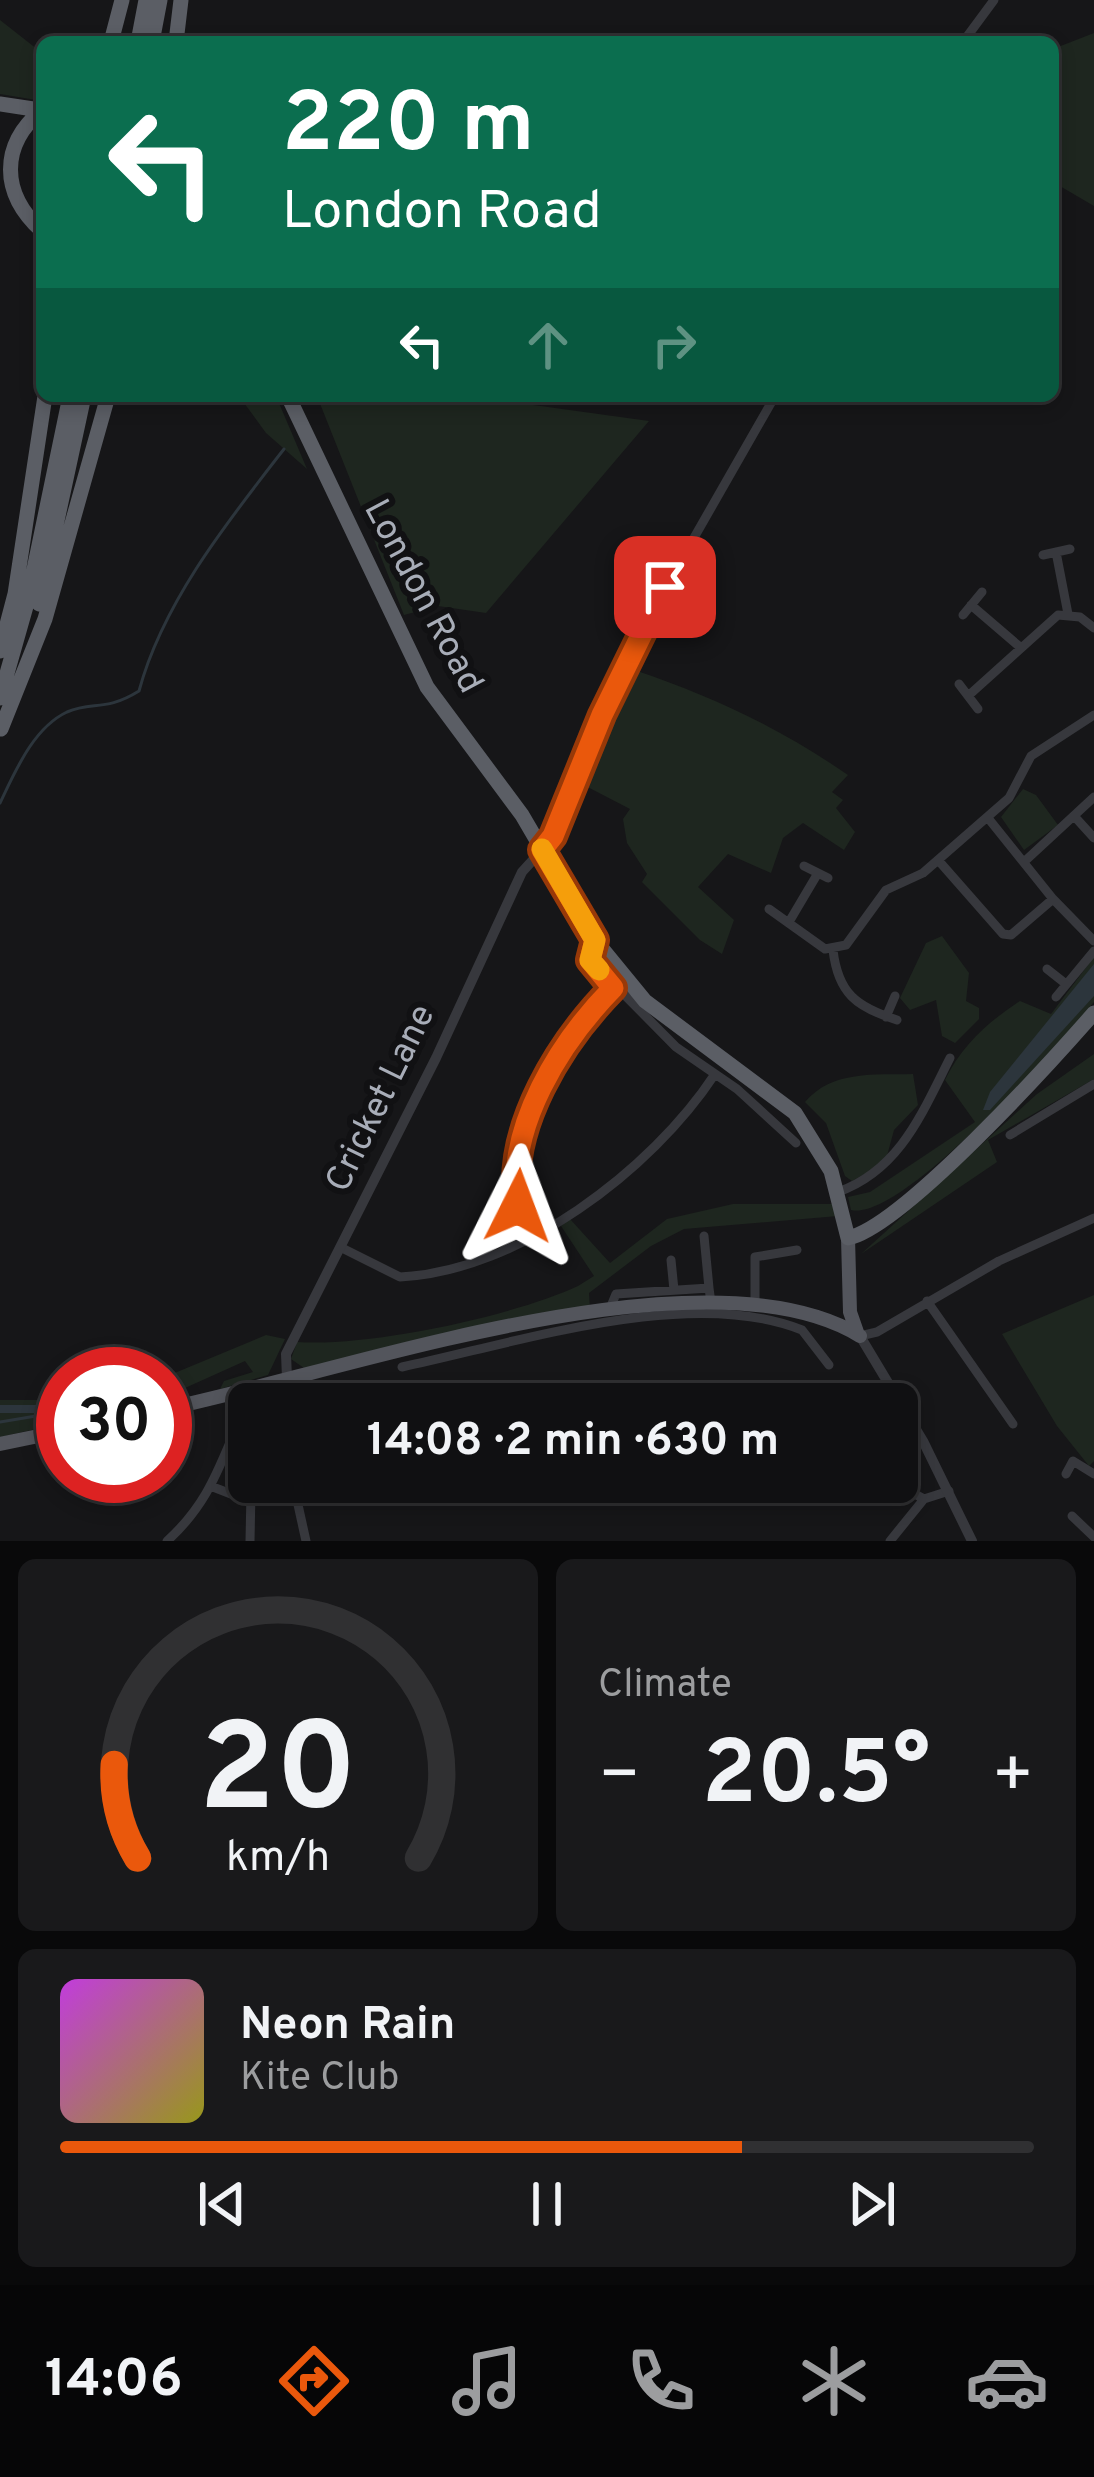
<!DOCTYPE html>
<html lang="en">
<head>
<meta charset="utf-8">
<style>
	:root { --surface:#101012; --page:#19191b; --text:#f1f3f6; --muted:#9c9d9f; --line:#303032; --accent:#ea580c }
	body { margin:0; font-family:Overpass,sans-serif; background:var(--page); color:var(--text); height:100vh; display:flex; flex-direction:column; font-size:45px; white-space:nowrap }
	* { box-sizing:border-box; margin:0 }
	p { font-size:39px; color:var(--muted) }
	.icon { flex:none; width:66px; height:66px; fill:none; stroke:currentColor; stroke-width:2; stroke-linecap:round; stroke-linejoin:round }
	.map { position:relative; height:1541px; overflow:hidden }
	.drawer { display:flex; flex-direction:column; gap:18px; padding:18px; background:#09090a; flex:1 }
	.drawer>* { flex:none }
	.hud { position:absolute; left:36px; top:36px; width:1023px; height:366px; border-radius:18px; box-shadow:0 6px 18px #0003,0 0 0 3px var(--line); background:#0b6e4f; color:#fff; overflow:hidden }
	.speed { position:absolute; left:36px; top:1347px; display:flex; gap:24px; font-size:60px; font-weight:700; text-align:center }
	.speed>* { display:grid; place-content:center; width:156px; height:156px; border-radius:50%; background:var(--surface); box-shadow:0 6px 18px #0003,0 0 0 3px var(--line); line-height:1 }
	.speed .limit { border:18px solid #d22; background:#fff; color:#111 }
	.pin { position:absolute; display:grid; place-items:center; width:102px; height:102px; color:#fff; margin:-51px; border-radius:24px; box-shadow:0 6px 18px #0006 }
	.me { position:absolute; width:132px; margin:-66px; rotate:3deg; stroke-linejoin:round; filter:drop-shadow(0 0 9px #0008) }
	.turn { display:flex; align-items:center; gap:42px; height:252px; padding:0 48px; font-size:54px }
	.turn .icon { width:156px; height:156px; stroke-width:2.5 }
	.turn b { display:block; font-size:84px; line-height:102px }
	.lanes { display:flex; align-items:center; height:114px; padding:0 48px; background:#0003; justify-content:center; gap:60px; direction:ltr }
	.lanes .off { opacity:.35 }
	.big { font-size:90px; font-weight:700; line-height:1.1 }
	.drawer .widget { flex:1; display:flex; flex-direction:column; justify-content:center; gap:18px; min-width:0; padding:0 42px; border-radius:18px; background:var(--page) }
	.drawer .dial { align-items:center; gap:0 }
	.dial svg { height:312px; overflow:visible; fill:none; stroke:var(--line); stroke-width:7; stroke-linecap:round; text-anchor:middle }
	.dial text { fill:var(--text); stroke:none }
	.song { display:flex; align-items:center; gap:36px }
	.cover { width:144px; height:144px; border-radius:18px; background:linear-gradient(135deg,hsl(290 70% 55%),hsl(60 70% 35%)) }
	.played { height:12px; border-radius:6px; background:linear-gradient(90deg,var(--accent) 70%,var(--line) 70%) }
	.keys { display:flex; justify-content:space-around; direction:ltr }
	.heat { display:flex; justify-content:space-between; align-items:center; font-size:66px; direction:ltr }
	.drawer .tiles { flex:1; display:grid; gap:18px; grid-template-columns:1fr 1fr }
	.widget:last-child { grid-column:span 2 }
	.trip { position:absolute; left:228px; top:1383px; width:690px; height:120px; border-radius:18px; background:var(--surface); box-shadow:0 6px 18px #0003,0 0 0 3px var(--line); font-weight:700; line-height:120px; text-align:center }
	.tab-bar { display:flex; height:192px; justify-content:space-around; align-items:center; background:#060607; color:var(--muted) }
	.tab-bar .icon { width:84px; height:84px }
	.tab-bar .active { color:var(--accent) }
	.tab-bar b { font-size:54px; color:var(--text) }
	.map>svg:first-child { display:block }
</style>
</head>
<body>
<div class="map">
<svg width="1094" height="1541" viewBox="0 0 1094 1541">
	<rect width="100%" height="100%" fill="#161618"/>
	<!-- green -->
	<path fill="#1e261f" d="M 0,20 L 42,53 L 42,101 L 0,94 Z
		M 1094,33 L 1094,206 L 1053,182 L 1053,49 Z
		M 239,396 L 276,396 L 307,469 L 266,433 Z
		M 317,396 L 468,396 L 649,421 L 486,613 L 438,606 L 404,615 Z
		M 634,670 C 712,696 780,728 848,775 L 832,792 L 843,800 L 836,808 L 855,832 L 844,850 L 803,823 L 783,838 L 771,873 L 728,854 L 698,887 L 734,920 L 722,954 L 700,940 L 642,882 L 647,874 L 627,843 L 623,819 L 630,809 L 578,782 Z
		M 1023,789 L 1036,795 L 1058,825 L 1024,850 L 1001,817 Z
		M 942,936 L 969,973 L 966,1001 L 979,1008 L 979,1019 L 955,1043 L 942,1036 L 936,1000 L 910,1010 L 900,998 L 926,943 Z
		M 1094,957 L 1094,1002 C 1059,1044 902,1222 851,1210 L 848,1197 L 870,1192 L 975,1122 L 945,1080 C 962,1045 988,1022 1020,1001 L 1051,1014 Z
		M 1094,1054 L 1094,1079 L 988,1140 L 997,1162 L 861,1254 L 1037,1094 Z
		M 913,1074 L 918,1105 L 894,1130 L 885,1163 L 852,1181 L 845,1176 L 826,1123 L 805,1102 C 832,1070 875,1075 913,1074 Z
		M 733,1204 L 835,1204 L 838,1216 L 684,1229 L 651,1246 L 589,1293 L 590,1310 L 304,1368 L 291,1359 L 297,1342 C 368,1347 511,1317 578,1286 L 594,1276 L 561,1226 L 570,1219 L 610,1263 L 667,1219 Z
		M 1094,1295 L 1094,1461 L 1089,1466 L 1057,1426 L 1002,1334 Z
		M 266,1335 L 285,1339 L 268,1375 L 220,1389 L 224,1381 L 253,1372 L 245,1361 L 165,1397 L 165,1377 Z
		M 0,1400 L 63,1400 L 63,1423 L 0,1437 Z"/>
	<!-- water -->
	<path fill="#2c353c" d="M 1094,964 L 1094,996 L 990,1110 L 983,1110 L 990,1092 Z"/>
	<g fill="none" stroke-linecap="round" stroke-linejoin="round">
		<!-- stream -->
		<path stroke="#2c353c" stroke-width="3" d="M 0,803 C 15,772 33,728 67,712 C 93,701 105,712 139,691 C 163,602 228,521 284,449
			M 0,1422 L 36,1416"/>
		<!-- canal -->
		<path stroke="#2c353c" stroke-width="8" d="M 0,1409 L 63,1409"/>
		<!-- minor -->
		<path stroke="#37383d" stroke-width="9" d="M 963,42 L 994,0
			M 1056,552 L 1068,614
			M 1043,555 L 1070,549
			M 971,605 L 1020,647
			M 963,615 L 982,592
			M 959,684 L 978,709
			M 968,696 L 1058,615 L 1080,617 L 1094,628
			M 1075,817 L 1094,838
			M 988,818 L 1053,899 L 1094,941
			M 542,850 L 553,836 L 651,613 L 775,396
			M 938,860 L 1003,934 L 1011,935 L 1053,899
			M 1025,861 L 1094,797
			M 804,866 L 828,878
			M 769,909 L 825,949 L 846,945 L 886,890 L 923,873 L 1009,798 L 1031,756 L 1094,715
			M 789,922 L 818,873
			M 594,942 L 590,960 L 676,1047 L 737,1089 L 796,1143
			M 833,950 C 838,993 856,1007 897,1020
			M 1047,969 L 1066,984
			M 1056,997 L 1094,951
			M 886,1017 L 895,996
			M 1010,1135 L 1094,1084
			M 838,1192 C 900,1170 922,1113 950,1058
			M 704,1236 L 709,1288
			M 534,1239 C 491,1152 551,1051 613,988
			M 342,1248 L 400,1277 C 519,1271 651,1171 715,1074
			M 671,1260 L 674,1290
			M 927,1301 L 1013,1424
			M 755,1304 L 755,1257 L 797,1250
			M 609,1311 L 616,1294 L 709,1288 L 711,1303
			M 860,1336 L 877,1332 L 999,1261 L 1094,1218
			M 402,1367 C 517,1343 689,1285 802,1330 L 829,1365
			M 897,1467 L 902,1479 L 897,1484
			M 1066,1474 L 1073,1461 L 1094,1474
			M 293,1482 L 306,1541
			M 893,1482 L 924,1499 L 949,1491
			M 213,1487 L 231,1494 L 295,1482
			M 742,1494 L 749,1482
			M 1072,1516 L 1094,1537
			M 167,1541 C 216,1497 222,1453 251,1396 L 250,1389
			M 250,1541 L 251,1491
			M 890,1541 L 924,1499"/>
		<!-- tertiary -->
		<path stroke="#37383d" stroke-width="10" d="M 860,1336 L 923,1441 L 972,1541
			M 287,1378 L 286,1354 L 436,1058 L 522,872 L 542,850"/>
		<!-- primary -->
		<path stroke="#53555c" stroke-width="14" d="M 848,1238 L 850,1312 L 857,1332
			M 165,1409 C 337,1374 705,1241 860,1336
			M 0,1444 L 63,1431"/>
		<!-- trunk -->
		<path stroke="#5b5e65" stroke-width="15" d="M 111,42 L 122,0
			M 138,42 L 146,0
			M 152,42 L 160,0
			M 176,42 L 181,0
			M 0,104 L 40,110
			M 42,110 C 0,145 0,193 42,231
			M 288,396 L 427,687 L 522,815 L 595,940 L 645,1001 L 795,1113 L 831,1171 L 848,1238 C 902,1227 1052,1061 1094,1013
			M 39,604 L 84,396
			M 0,651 L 15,594 L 45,396
			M 0,698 L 27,603 L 70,396
			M 1,729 L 45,619 L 108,396"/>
	</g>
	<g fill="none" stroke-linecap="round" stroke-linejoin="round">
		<!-- route casing -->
		<g stroke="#983908" stroke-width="30">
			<path id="route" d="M 518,1206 C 505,1128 561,1041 613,988 L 590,960 L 595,940 L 542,850 L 553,836 L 602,715 L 665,587"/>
		</g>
		<!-- route -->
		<use href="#route" stroke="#ea580c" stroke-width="21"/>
		<!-- slow -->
		<path stroke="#f59e0b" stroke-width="21" d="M 542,849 L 595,940 L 590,960 L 599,970"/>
	</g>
	<g text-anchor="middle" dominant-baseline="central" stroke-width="12" stroke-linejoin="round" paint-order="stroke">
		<!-- street labels -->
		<g font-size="36" fill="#a8adb8" stroke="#111113">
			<text transform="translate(422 597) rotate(62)">London Road</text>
			<text transform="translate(382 1099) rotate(-64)">Cricket Lane</text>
		</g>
	</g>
</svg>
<div class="speed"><div class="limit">30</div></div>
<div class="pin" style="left:665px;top:587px;background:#d93025"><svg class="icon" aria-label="arrive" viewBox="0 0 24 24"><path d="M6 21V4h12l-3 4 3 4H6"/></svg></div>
<svg class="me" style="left:518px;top:1206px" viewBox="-20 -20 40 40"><path d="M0-17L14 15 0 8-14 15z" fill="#ea580c" stroke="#fff" stroke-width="4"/></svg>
<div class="trip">14:08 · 2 min · 630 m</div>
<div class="hud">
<div class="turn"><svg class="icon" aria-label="left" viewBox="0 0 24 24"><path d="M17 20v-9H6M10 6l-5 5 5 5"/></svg><div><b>220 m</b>London Road</div></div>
<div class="lanes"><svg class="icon" aria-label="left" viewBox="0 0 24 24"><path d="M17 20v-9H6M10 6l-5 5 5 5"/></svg><svg class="icon off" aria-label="ahead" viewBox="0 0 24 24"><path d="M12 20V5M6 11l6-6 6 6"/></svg><svg class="icon off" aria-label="right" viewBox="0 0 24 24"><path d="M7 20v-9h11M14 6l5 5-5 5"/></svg></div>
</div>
</div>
<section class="drawer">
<div class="tiles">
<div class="widget dial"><svg viewBox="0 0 100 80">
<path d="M14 69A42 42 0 1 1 86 69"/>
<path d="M14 69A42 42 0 0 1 8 45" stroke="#ea580c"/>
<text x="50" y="56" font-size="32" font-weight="700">20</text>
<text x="50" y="72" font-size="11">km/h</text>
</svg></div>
<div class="widget"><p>Climate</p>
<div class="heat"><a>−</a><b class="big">20.5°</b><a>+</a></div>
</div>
<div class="widget">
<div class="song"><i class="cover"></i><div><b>Neon Rain</b><p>Kite Club</p></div></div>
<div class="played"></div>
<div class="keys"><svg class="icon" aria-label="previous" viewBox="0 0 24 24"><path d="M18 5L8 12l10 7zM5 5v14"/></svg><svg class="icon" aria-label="pause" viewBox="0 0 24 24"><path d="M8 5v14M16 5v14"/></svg><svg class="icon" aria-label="next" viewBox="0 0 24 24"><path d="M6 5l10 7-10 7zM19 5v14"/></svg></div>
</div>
</div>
</section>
<nav class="tab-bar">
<b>14:06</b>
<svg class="icon active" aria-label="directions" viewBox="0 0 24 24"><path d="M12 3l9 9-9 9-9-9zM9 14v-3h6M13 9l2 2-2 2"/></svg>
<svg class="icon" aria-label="music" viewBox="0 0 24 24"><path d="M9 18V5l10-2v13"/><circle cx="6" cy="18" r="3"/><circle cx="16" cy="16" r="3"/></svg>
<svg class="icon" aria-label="phone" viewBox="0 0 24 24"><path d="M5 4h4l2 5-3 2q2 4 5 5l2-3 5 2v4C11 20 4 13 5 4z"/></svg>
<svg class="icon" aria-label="climate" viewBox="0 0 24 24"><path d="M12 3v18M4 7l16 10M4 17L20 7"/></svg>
<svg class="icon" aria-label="car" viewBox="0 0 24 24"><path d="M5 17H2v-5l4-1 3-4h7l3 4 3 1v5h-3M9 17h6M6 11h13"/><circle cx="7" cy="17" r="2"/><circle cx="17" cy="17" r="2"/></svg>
</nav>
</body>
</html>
